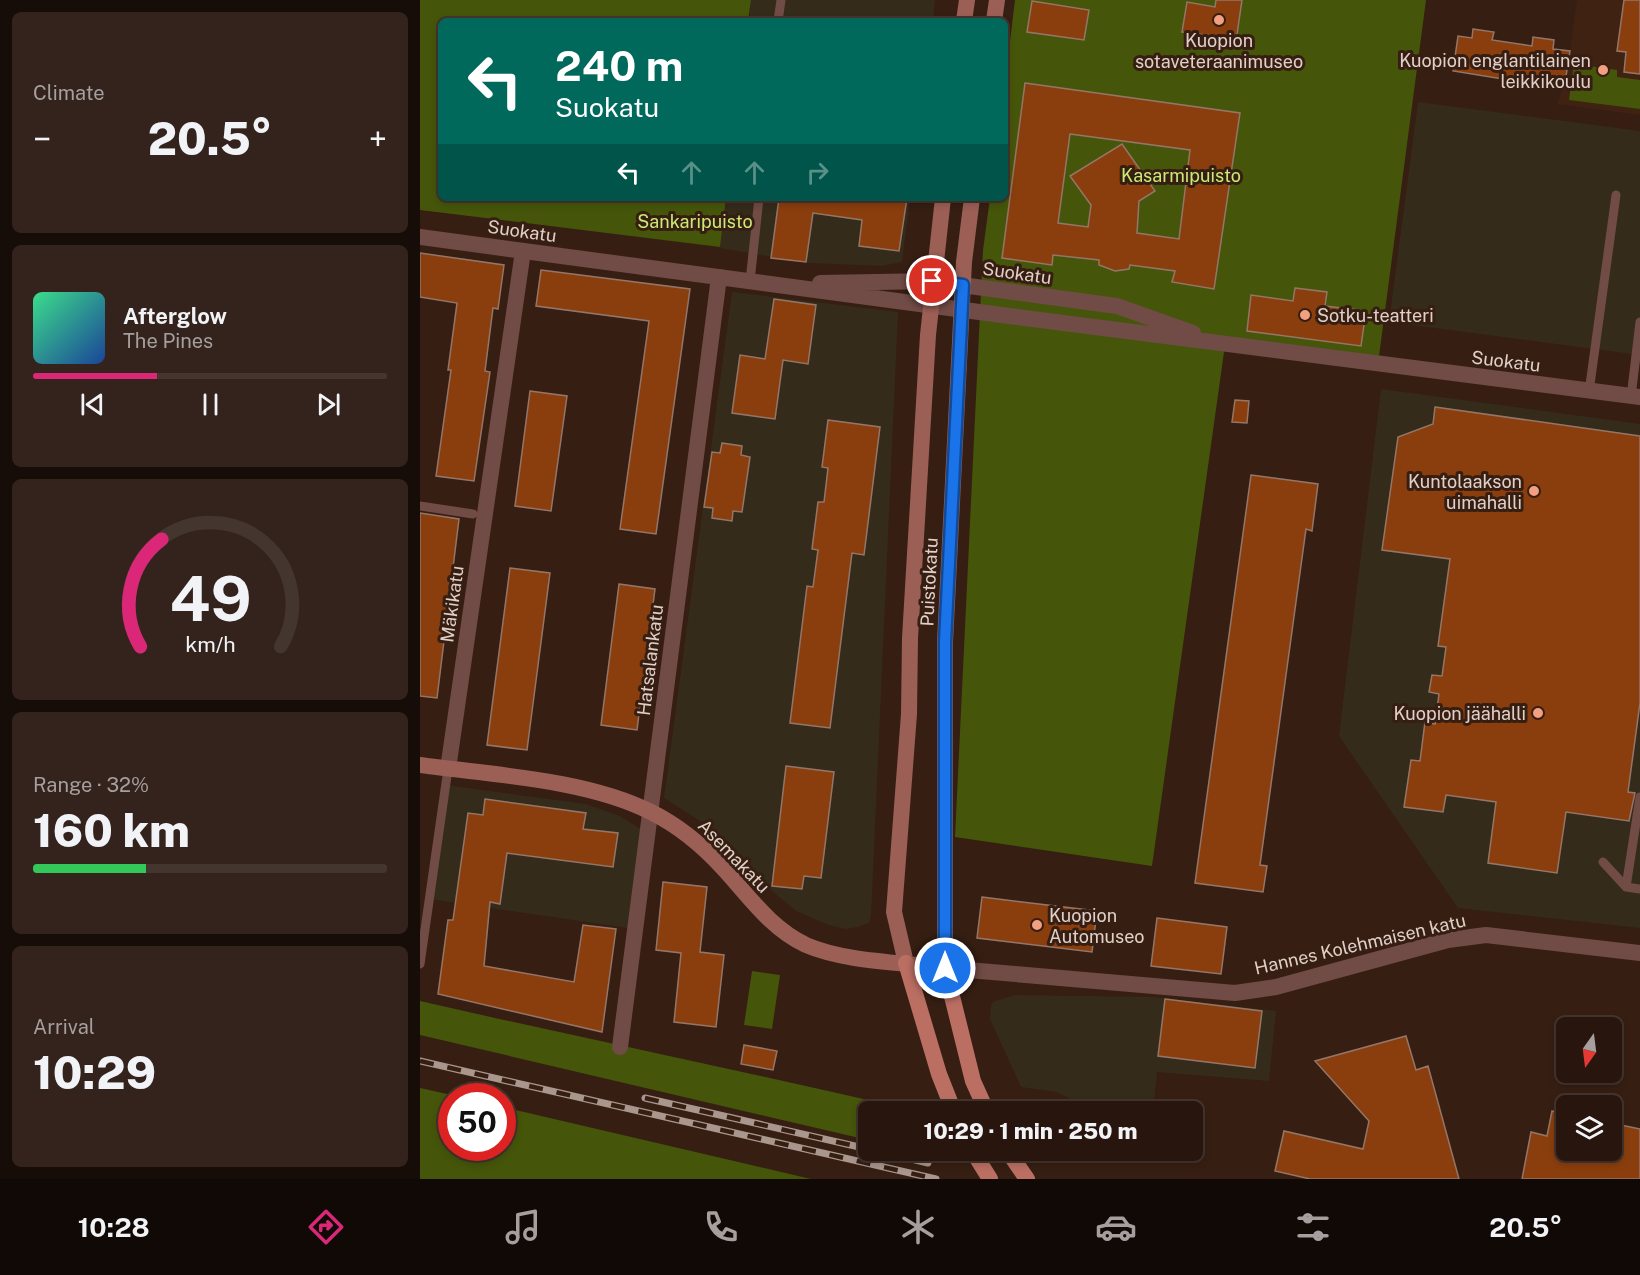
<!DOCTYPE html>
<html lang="en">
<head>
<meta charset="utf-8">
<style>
	:root { --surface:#28160e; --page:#34231c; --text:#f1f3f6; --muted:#a59f9e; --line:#44352e; --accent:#db2777 }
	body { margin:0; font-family:"Public Sans",sans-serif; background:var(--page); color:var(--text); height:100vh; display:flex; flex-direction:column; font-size:22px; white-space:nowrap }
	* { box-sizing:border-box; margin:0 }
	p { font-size:20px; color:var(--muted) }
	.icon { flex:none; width:33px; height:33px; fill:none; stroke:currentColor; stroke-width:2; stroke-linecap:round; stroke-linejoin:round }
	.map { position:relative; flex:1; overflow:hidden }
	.panel { display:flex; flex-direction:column; gap:12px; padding:12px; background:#160c08; width:420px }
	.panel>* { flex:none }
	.top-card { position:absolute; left:18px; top:18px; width:570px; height:183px; border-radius:9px; box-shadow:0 3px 9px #0003,0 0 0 2px var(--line); background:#00695c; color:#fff; overflow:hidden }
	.needle { width:39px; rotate:194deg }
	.buttons { position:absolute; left:1136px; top:1017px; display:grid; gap:12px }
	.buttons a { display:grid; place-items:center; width:66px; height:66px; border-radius:9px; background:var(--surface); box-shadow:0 3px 9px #0003,0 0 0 2px var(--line); font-size:30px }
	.speed { position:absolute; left:18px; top:1083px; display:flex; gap:12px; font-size:30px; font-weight:700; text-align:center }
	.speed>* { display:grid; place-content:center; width:78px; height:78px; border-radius:50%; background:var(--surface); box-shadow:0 3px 9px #0003,0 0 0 2px var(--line); line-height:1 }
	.speed .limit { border:9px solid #d22; background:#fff; color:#111 }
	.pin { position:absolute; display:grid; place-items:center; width:51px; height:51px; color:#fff; margin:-26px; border:3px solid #fff; border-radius:50%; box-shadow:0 2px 6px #0007 }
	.me { position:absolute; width:66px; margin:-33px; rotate:0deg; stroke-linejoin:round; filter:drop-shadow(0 0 4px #0008) }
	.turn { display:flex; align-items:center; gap:21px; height:126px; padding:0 18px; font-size:27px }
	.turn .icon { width:78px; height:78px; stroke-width:2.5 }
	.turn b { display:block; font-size:42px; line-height:51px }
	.lanes { display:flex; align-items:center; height:57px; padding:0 18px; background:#0003; justify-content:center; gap:30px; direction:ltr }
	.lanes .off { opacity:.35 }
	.big { font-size:45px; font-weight:800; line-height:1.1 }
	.panel .widget { flex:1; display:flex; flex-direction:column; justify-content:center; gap:9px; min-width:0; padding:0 21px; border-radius:9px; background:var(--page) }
	.panel .dial { align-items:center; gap:0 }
	.dial svg { height:156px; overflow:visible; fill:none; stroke:var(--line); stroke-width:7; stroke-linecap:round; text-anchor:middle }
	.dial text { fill:var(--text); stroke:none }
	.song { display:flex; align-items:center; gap:18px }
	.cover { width:72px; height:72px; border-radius:9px; background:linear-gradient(135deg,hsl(150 70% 55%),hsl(220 70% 35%)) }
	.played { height:6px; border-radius:3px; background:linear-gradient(90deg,var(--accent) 35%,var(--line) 35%) }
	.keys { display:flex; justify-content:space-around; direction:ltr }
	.heat { display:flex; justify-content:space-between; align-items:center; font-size:33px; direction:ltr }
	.charge { height:9px; border-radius:4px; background:linear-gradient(90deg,#34c759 32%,var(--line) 0) }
	.trip { position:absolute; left:438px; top:1101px; width:345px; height:60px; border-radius:9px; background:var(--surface); box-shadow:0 3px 9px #0003,0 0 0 2px var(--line); font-weight:800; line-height:60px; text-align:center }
	.tabs { display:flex; height:96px; justify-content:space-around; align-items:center; background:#100906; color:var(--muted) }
	.tabs .icon { width:42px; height:42px }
	.tabs .current { color:var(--accent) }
	.tabs b { font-size:27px; color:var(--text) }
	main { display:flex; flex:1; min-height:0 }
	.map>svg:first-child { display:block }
</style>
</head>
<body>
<main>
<section class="panel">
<div class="widget"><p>Climate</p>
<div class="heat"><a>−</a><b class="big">20.5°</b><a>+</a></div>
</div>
<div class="widget">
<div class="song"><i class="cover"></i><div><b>Afterglow</b><p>The Pines</p></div></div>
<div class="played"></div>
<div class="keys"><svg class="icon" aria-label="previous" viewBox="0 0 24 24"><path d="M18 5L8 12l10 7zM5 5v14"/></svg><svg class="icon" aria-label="pause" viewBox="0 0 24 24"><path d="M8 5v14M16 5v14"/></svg><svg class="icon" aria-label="next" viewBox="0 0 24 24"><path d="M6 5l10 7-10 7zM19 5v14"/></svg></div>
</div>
<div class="widget dial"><svg viewBox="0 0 100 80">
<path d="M14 69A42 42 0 1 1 86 69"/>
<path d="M14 69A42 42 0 0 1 25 14" stroke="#db2777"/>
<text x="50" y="56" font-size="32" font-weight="700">49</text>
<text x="50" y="72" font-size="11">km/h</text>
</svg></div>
<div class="widget"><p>Range · 32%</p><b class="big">160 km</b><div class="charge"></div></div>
<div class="widget"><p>Arrival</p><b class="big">10:29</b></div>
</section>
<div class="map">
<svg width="1220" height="1179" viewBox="0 0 1220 1179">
	<rect width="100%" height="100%" fill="#361e12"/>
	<!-- commercial -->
	<path fill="#352b1b" d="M 331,0 L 515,0 L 513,21 L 329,21 Z
		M 998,102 L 1220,131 L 1220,355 L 969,322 Z
		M 306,198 L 490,198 L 482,262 L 462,266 L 389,263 L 300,248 Z
		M 312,292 L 478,312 L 451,916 L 449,923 L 438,927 L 425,929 L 409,925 L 376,911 L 346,886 L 296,831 L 244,798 Z
		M 961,389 L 1220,424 L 1220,928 L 1038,908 L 919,736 Z
		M 26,785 L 166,804 L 200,816 L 227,833 L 215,929 L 9,899 Z
		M 595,995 L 733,997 L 856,1011 L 849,1081 L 737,1072 L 733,1112 L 672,1111 L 637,1092 L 601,1087 L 570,1019 L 571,1005 L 575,1001 Z"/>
	<!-- built -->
	<path fill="#402212" d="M 1157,0 L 1220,0 L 1220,115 L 1138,104 L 1150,51 Z"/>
	<!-- green -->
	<path fill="#45560a" d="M 0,0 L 331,0 L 328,21 L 21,21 L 21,198 L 306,198 L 300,247 L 0,210 Z
		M 595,0 L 1006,0 L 958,364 L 805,345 L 732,866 L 535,837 L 563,250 L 570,198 L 585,198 L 585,81 Z
		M 1154,64 L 1197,70 L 1197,77 L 1220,80 L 1220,109 L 1149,100 Z
		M 332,971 L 360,975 L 352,1029 L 324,1025 Z
		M 0,1001 C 161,1038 323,1071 483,1108 L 485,1111 L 448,1112 L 448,1140 L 0,1035 Z
		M 0,1088 L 36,1096 L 32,1096 L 32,1148 L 82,1148 L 83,1107 L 391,1179 L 0,1179 Z"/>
	<!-- building -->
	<path fill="#8a3e0d" stroke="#947668" stroke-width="1.5" fill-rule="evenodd" d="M 796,0 L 822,0 L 815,48 L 791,45 L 793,36 L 762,32 L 767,2 L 795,7 Z
		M 1204,0 L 1220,0 L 1220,74 L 1204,72 L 1206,52 L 1197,51 Z
		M 612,1 L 669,10 L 664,40 L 607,32 Z
		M 1053,29 L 1074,32 L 1072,40 L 1112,46 L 1113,37 L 1134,40 L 1133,49 L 1150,51 L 1144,89 L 1033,71 L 1038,36 L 1052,38 Z
		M 605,83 L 820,113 L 794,289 L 752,282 L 755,271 L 710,265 L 709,269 L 695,271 L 679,265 L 679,260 L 633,255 L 632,265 L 582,258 ZM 650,134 L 770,150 L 759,239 L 717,233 L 719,201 L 735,191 L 702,144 L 650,176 L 671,205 L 668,227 L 638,223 Z
		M 359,198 L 487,198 L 479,251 L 439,246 L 442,220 L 393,213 L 386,262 L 351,258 Z
		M 0,253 L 84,265 L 78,309 L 73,308 L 65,371 L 70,372 L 54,481 L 16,476 L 31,370 L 28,370 L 37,303 L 0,297 Z
		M 121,270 L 270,289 L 236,534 L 200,529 L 229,321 L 116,306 Z
		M 875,288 L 907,292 L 905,306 L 946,311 L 941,346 L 827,331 L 831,295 L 873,301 Z
		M 354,299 L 396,305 L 388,364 L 363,360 L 355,419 L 312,413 L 320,355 L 345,359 Z
		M 110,391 L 147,396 L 131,511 L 95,506 Z
		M 815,400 L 829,401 L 827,423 L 812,422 Z
		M 1015,407 L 1220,436 L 1220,703 L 1208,792 L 1215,793 L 1209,821 L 1146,812 L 1137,873 L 1068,863 L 1076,802 L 1026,795 L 1023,812 L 984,807 L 991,760 L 1000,761 L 1005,722 L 1015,724 L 1019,694 L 1009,692 L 1012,675 L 1022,676 L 1026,647 L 1018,646 L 1030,559 L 962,550 L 978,437 L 1013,424 Z
		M 408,420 L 460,427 L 444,555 L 432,553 L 410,728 L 370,723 L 387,586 L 393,587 L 398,550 L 392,549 L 398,502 L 404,502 L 408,468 L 402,467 Z
		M 302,443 L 322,446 L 321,455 L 330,457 L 322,512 L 313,511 L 312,521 L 292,518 L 293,508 L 284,507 L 292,452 L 300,453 Z
		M 831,475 L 898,484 L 892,531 L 886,529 L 840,865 L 847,866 L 843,892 L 775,883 Z
		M 0,513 L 39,519 L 17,698 L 0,696 Z
		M 90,568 L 130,573 L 107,750 L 67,745 Z
		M 199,584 L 235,589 L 217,730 L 181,725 Z
		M 366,766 L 414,772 L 401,878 L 384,876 L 382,889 L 352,886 Z
		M 65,799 L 166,813 L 163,829 L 198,833 L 193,867 L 87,853 L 80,904 L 70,902 L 64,966 L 154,982 L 163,925 L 196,929 L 182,1032 L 18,994 L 28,920 L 33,920 L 48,813 L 63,815 Z
		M 243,882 L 287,887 L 280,952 L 304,955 L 296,1027 L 254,1022 L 261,953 L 236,950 Z
		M 562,897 L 677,911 L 672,952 L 557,938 Z
		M 737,918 L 807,927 L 801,974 L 731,966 Z
		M 745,999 L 842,1011 L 835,1068 L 738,1056 Z
		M 986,1036 L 996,1070 L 1008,1066 L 1039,1179 L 890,1179 L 855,1171 L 864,1131 L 943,1149 L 949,1121 L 895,1061 Z
		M 324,1045 L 357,1051 L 353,1070 L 321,1064 Z
		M 1132,1111 L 1146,1114 L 1146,1150 L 1191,1150 L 1191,1123 L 1220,1129 L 1220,1179 L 1102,1179 L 1111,1132 L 1127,1136 Z"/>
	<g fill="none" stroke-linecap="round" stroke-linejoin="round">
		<!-- service -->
		<path stroke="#714b45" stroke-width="9" d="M 358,21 L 361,0
			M 330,281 L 339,198
			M 1169,392 L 1196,195
			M 1211,397 L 1220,322
			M 0,506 L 53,514
			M 1183,862 L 1206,887 L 1220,889
			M 1206,887 L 1220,797
			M 0,964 L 28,769"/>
		<!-- minor -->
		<path stroke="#714b45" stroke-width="16" d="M 28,769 L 103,251
			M 525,968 L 815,993 L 856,987 L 1028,940 L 1066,935 L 1220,953
			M 200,1047 L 299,277"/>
		<!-- tertiary -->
		<path stroke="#714b45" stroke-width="16" d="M 0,237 L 574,314 L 1220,397
			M 400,283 L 512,281 L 697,306 L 773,333"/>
		<!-- secondary -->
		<path stroke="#9b5f56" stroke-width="16" d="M 544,21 L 547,0
			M 574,21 L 577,0
			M 0,765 C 72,775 166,779 231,812 C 259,826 282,845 303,868 C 329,896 350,928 386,945 C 425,962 482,962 525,968 L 525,642 L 544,262 L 552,198
			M 486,963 L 474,912 L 489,714 L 490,638 L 508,335 L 523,198"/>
		<!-- primary -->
		<path stroke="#bb6f63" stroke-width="16" d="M 486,963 L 519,1074 L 534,1112
			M 525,968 L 553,1081 L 567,1112
			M 552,1150 L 570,1179
			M 587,1150 L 607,1179"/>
		<!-- rail casing -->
		<g stroke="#a9968d" stroke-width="7">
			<path id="rail" d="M 0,1061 L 516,1179
				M 225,1098 L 448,1149
				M 454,1150 L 508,1163"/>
		</g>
		<!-- rail -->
		<use href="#rail" stroke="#361e12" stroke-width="4.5" stroke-dasharray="14" stroke-linecap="butt"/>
	</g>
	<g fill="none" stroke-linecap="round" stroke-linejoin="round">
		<!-- route casing -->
		<g stroke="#114b97" stroke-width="15">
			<path id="route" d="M 512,281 L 543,285 L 525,642 L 525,968"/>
		</g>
		<!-- route -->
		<use href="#route" stroke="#1a73e8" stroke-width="10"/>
	</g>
	<!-- markers -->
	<g fill="#f2a081" stroke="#361e12" stroke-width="2">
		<circle cx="799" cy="20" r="6"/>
		<circle cx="1183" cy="70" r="6"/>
		<circle cx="885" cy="315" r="6"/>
		<circle cx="1114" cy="491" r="6"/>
		<circle cx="1118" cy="713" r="6"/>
		<circle cx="617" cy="925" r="6"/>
	</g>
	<g text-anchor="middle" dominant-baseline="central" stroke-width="6" stroke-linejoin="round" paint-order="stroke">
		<!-- poi labels -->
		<g font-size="18" fill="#e1d0c8" stroke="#361e12" text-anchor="end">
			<text x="799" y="40" text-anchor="middle">Kuopion<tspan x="799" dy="21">sotaveteraanimuseo</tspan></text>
			<text x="1171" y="60">Kuopion englantilainen<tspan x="1171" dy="21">leikkikoulu</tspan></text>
			<text x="897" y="315" text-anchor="start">Sotku-teatteri</text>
			<text x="1102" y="481">Kuntolaakson<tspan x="1102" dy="21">uimahalli</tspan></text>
			<text x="1106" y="713">Kuopion jäähalli</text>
			<text x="629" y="915" text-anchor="start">Kuopion<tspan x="629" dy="21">Automuseo</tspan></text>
		</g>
		<!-- park labels -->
		<g font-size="18" fill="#caea75" stroke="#361e12">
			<text x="761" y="175">Kasarmipuisto</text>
			<text x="275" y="221">Sankaripuisto</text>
		</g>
		<!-- street labels -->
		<g font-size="18" fill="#e1d0c8" stroke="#361e12">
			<text transform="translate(102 231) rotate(8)">Suokatu</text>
			<text transform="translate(597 273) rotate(8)">Suokatu</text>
			<text transform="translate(1086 361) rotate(7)">Suokatu</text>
			<text transform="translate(509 582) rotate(-87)">Puistokatu</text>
			<text transform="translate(32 604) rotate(-82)">Mäkikatu</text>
			<text transform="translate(230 660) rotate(-83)">Hatsalankatu</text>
			<text transform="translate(314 856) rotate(46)">Asemakatu</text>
			<text transform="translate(940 944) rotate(-13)">Hannes Kolehmaisen katu</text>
		</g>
	</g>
</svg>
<div class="buttons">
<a><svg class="needle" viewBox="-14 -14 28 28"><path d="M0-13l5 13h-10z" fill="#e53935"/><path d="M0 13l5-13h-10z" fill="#a59f9e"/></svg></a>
<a><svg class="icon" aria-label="layers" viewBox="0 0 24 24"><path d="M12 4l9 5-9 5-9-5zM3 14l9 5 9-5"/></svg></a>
</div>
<div class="speed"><div class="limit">50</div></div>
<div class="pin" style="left:512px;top:281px;background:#d93025"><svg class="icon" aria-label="arrive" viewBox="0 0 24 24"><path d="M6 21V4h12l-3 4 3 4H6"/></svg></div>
<svg class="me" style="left:525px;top:968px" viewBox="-20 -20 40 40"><circle r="17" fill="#1a73e8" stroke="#fff" stroke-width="3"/><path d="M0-11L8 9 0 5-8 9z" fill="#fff"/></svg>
<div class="trip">10:29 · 1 min · 250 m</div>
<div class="top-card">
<div class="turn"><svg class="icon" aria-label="left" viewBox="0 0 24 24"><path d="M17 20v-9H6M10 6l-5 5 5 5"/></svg><div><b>240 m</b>Suokatu</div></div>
<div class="lanes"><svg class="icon" aria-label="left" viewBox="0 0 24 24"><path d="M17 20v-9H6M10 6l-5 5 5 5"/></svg><svg class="icon off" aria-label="ahead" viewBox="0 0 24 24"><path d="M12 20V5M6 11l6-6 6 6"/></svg><svg class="icon off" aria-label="ahead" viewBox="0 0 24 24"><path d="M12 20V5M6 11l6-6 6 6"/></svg><svg class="icon off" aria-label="right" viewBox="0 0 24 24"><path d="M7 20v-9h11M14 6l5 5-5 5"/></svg></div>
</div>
</div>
</main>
<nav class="tabs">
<b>10:28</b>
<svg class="icon current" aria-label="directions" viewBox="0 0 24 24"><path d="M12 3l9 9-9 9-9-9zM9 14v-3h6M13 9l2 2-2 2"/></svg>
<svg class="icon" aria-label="music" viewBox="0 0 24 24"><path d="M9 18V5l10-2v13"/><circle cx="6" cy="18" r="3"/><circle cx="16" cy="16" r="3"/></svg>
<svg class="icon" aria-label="phone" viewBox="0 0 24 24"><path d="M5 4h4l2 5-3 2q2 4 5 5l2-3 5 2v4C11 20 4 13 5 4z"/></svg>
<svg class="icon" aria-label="climate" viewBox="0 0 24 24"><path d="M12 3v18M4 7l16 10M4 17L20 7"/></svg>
<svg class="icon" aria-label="car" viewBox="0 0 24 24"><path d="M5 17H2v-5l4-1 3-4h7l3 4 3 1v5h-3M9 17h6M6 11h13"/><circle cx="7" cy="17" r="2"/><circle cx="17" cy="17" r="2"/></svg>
<svg class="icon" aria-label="filters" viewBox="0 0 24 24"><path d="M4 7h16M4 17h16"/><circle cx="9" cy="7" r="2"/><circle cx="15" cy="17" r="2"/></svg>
<b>20.5°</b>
</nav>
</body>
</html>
